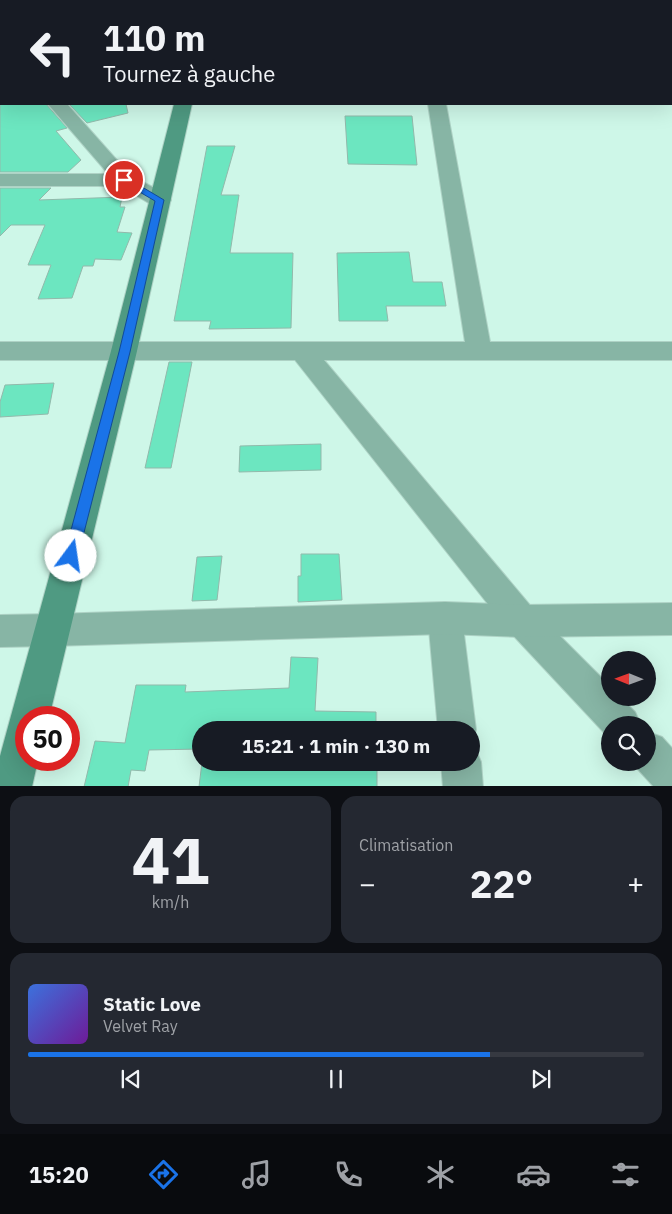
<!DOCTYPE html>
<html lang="fr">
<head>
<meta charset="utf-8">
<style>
	:root { --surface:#171b24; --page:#242831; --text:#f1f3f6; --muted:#9ea1a6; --line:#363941; --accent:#1a73e8 }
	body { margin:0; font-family:"IBM Plex Sans",sans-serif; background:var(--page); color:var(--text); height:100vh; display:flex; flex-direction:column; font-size:19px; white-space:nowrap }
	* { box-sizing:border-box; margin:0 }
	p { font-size:16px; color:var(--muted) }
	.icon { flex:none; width:28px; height:28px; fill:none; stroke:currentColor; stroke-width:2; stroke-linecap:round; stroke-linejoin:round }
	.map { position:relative; height:786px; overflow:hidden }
	.panel { display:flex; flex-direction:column; gap:10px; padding:10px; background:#0d0f14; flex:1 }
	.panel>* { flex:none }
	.guide { position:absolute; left:0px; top:0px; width:672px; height:105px; box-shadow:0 5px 20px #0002; background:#171b24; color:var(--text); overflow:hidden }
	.needle { width:32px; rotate:271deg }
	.fabs { position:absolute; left:601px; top:651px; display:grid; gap:10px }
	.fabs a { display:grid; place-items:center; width:55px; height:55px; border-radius:50%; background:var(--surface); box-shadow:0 5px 20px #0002; font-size:25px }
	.speed { position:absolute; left:15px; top:706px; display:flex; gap:10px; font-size:25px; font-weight:700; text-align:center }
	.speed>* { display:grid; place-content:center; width:65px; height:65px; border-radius:50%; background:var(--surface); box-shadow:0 5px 20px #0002; line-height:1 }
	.speed .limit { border:8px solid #d22; background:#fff; color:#111 }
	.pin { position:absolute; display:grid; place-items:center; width:42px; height:42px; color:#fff; margin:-21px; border:2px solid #fff; border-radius:50%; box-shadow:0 1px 5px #0007 }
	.me { position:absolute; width:55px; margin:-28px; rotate:14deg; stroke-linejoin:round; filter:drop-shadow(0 0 4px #0008) }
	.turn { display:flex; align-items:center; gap:18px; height:105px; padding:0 20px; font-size:22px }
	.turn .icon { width:65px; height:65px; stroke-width:2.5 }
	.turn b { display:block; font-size:35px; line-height:42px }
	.big { font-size:38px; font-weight:800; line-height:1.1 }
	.panel .card { flex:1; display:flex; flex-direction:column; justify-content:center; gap:8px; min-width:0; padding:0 18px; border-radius:15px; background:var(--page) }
	.panel .dial { align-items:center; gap:0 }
	.dial b { font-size:65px; line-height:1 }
	.song { display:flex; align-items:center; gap:15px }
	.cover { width:60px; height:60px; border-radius:8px; background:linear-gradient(135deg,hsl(220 70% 55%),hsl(280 70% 35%)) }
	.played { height:5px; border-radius:2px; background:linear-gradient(90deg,var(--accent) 75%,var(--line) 75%) }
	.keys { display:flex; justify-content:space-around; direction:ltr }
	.heat { display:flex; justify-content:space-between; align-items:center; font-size:28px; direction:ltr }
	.panel .tiles { flex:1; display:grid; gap:10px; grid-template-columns:1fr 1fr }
	.card:last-child { grid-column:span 2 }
	.trip { position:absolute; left:192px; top:721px; width:288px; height:50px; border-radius:25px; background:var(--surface); box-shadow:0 5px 20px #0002; font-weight:800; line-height:50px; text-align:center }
	.tabs { display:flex; height:80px; justify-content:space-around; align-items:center; background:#090b0e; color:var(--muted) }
	.tabs .icon { width:35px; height:35px }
	.tabs .selected { color:var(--accent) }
	.tabs b { font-size:22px; color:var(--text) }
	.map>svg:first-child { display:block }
</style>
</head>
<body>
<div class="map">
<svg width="672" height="787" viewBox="0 0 672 787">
	<rect width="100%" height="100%" fill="#cef7e8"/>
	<!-- building -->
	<path fill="#6ce6c0" stroke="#92b9ab" d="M 0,70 L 1,104 L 46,104 L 67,128 L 56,131 L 81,160 L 68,172 L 0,172 Z
		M 69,104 L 126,104 L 128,113 L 87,123 Z
		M 345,116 L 412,116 L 417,165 L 348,164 Z
		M 207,146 L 235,146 L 221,195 L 239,195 L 230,253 L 293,253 L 291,328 L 209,329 L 211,321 L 174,321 Z
		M 0,188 L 51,188 L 39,200 L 122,197 L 120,207 L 125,207 L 117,232 L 132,233 L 121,260 L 95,259 L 93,266 L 83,266 L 72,298 L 38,299 L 51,265 L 28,265 L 45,225 L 11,225 L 0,236 Z
		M 409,252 L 413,282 L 442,282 L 446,306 L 386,306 L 388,321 L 339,321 L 337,253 Z
		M 169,362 L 192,362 L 171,468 L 145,468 Z
		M 54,383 L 48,414 L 0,417 L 0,402 L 5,385 Z
		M 321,444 L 321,470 L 239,472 L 240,446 Z
		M 301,554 L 339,554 L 342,600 L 298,602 L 298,576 L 301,576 Z
		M 222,556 L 217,600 L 192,601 L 197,557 Z
		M 291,657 L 318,658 L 315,711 L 376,712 L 376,730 L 201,730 L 201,749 L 149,750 L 145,771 L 131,770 L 128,787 L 84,787 L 95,741 L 125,743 L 136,685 L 186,685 L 185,692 L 289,688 Z
		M 202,762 L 377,762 L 377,787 L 199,787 Z"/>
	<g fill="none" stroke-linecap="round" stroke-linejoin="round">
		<!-- minor casing -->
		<g stroke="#aed2c5" stroke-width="2">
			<path id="minor" d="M 411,0 L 427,0 L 428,1 L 412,1 Z
				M 612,0 L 628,0 L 629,1 L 613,1 Z
				M 671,79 L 672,79 L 672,90 L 671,90 Z
				M 428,104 L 446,104 L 490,342 L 672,342 L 672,360 L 324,360 L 534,610 L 610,686 L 610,698 L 621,698 L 635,712 L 641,725 L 610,725 L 610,739 L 510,632 L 295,360 L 0,360 L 0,342 L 465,342 Z
				M 0,174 L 124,174 L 131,176 L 134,180 L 131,184 L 124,186 L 0,186 Z
				M 445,602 L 457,607 L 462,618 L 476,730 L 471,742 L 471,730 L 438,730 L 428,618 L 433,607 Z
				M 52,614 L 64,618 L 69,630 L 64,642 L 52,646 L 0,647 L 0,615 Z
				M 648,732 L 662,737 L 672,748 L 672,787 L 654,787 L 634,765 L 633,762 L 648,762 Z
				M 471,747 L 475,748 L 481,762 L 483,787 L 443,787 L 441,762 L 471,762 Z"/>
		</g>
		<!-- tertiary casing -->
		<g stroke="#aed2c5" stroke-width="2">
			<path id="tertiary" d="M 0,34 L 1,34 L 1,45 L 0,45 Z
				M 48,104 L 67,104 L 131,176 L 168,195 L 171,200 L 168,205 L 160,206 L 152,205 L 117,184 Z
				M 445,602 L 522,605 L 672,603 L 672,635 L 522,637 L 445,634 L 52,646 L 40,642 L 35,630 L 40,618 L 52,614 Z"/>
		</g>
		<!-- secondary casing -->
		<g stroke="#aed2c5" stroke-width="2">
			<path id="secondary" d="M 199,0 L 215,0 L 215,1 L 200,1 Z
				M 174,104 L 192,104 L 137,351 L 49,718 L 26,718 L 26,760 L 38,760 L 32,787 L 0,787 L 0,756 L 111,351 Z"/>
		</g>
		<!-- minor -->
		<use href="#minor" fill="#87b5a5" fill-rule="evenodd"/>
		<!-- tertiary -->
		<use href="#tertiary" fill="#87b5a5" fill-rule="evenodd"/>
		<!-- secondary -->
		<use href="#secondary" fill="#4f9a82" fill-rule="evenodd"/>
	</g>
	<!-- route -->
	<path fill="#1a73e8" stroke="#114b97" d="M 121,178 L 127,178 L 164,200 L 130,352 L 78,556 L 76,560 L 66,560 L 64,556 L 119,352 L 155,201 L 121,181 Z"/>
</svg>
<div class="fabs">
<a><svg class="needle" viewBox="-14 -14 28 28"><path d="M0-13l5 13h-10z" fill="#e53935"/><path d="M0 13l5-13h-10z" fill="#9ea1a6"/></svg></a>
<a><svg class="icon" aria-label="search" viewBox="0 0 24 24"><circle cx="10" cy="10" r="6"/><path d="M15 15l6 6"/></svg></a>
</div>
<div class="speed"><div class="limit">50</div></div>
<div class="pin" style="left:124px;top:180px;background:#d93025"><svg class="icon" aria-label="arrive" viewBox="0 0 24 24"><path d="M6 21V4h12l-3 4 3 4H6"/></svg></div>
<svg class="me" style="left:71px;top:556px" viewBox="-20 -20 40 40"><circle r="19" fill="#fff"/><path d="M0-13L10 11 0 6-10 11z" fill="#1a73e8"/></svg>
<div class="trip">15:21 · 1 min · 130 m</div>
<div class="guide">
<div class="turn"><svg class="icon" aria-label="left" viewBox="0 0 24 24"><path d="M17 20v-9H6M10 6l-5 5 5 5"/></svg><div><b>110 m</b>Tournez à gauche</div></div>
</div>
</div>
<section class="panel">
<div class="tiles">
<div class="card dial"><b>41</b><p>km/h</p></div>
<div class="card"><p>Climatisation</p>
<div class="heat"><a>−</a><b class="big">22°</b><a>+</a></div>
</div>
<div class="card">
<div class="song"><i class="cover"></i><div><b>Static Love</b><p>Velvet Ray</p></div></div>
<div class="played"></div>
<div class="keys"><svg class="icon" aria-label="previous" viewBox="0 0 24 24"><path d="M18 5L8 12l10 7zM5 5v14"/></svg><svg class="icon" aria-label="pause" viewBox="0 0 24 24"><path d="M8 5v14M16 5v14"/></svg><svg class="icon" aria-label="next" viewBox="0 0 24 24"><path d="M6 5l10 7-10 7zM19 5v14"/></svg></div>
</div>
</div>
</section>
<nav class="tabs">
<b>15:20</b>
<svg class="icon selected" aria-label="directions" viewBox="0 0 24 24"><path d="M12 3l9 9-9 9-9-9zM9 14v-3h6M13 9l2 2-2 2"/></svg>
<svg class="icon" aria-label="music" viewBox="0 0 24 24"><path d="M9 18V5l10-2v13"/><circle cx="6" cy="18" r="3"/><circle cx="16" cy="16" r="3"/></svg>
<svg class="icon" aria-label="phone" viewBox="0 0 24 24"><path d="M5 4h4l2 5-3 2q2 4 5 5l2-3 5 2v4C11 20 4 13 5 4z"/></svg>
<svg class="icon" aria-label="climate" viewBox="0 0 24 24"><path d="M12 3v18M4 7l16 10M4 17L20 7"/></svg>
<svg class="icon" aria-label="car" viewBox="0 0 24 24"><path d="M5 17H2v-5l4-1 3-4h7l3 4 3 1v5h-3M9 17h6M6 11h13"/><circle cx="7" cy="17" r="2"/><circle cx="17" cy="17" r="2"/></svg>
<svg class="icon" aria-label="filters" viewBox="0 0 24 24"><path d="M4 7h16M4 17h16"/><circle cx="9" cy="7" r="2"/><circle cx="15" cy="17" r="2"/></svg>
</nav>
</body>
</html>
